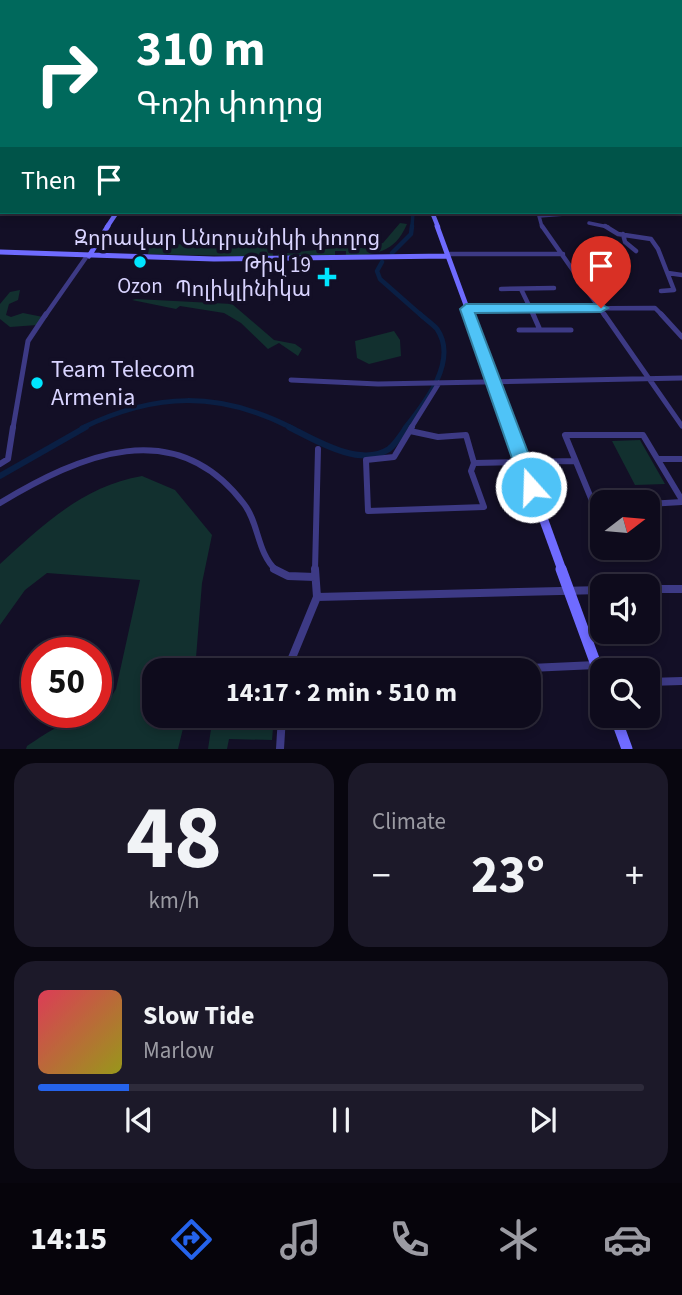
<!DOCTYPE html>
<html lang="en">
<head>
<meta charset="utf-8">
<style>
	:root { --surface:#0e0b1c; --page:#1c1929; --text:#f1f3f6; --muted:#9b9ba3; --line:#2e2b3b; --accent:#2563eb }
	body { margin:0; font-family:"Source Sans 3","Noto Sans Armenian",sans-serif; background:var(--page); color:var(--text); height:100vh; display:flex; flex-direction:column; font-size:26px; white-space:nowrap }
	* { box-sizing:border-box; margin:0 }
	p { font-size:23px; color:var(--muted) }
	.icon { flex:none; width:38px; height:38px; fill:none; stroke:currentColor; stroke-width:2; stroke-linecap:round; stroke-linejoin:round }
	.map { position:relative; height:749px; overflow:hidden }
	.drawer { display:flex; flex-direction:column; gap:14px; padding:14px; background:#08060f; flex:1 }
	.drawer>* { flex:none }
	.top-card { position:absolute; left:0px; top:0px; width:682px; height:214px; box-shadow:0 4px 10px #0003,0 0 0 2px var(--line); background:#00695c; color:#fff; overflow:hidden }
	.needle { width:46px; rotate:74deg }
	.controls { position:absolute; left:590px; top:490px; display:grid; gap:14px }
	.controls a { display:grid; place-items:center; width:70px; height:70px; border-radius:14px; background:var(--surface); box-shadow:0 4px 10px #0003,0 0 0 2px var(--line); font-size:35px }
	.speed { position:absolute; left:21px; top:637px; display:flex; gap:14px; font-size:35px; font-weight:700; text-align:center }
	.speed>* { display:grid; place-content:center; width:91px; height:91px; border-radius:50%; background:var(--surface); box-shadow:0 4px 10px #0003,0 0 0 2px var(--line); line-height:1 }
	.speed .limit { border:10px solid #d22; background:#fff; color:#111 }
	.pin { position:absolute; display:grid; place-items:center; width:60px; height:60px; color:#fff; margin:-72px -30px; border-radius:50% 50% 50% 0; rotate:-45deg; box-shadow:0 0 7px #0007 }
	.pin .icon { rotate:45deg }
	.me { position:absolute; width:77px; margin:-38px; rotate:340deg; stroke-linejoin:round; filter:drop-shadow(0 0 5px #0008) }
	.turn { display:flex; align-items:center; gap:24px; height:147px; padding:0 21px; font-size:32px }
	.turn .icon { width:91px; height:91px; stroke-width:2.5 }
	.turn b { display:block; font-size:49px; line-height:60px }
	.then { display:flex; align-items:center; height:66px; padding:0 21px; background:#0003; gap:14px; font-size:26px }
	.big { font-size:52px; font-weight:700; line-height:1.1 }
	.drawer .tile { flex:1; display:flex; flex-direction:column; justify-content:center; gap:10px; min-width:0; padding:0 24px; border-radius:21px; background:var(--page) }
	.drawer .dial { align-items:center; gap:0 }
	.dial b { font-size:91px; line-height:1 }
	.song { display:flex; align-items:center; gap:21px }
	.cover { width:84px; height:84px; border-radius:10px; background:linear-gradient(135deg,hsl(350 70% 55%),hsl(60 70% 35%)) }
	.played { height:7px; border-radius:4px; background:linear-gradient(90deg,var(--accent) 15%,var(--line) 15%) }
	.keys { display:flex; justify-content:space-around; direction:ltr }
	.heat { display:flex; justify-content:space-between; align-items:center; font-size:38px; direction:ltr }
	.drawer .tiles { flex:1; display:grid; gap:14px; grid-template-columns:1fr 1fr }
	.tile:last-child { grid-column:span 2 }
	.trip { position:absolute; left:142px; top:658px; width:399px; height:70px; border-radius:21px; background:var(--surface); box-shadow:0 4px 10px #0003,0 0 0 2px var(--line); font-weight:700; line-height:70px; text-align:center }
	.tabs { display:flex; height:112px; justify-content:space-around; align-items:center; background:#06040b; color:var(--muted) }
	.tabs .icon { width:49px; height:49px }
	.tabs .active { color:var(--accent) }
	.tabs b { font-size:32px; color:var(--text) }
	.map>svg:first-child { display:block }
</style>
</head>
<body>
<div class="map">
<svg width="682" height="749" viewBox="0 0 682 749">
	<rect width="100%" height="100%" fill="#130f26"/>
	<!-- green -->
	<path fill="#12302f" d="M 400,223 L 407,224 C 394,254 376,254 346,256 L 346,251 L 335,251 L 335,256 L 278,257 L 278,254 L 383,243 Z
		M 272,235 L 273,257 L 148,254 L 148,246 L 241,241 L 243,236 Z
		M 20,290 L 18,300 L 9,304 L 6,315 L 11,317 L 23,313 L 43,317 L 37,325 L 10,327 L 0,319 L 0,304 L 10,292 Z
		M 136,299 L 232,304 L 274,340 L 295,344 L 302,349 L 298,356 L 279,343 L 268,349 L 241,323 L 224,313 L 180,306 L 176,309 L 132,300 Z
		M 394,331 L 400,340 L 401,356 L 369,364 L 357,358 L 355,341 Z
		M 640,440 L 665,484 L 635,485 L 612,441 Z
		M 142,476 L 175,490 L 212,535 L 202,583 L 195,670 L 154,670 L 154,716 L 186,716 L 178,749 L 26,749 L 27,746 C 38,739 50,730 62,725 C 87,714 101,715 116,689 L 140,580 L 47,573 L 25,590 L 0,625 L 0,564 C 43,525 83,486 142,476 Z
		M 213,716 L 274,716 L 272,740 L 229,739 L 227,749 L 208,749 Z"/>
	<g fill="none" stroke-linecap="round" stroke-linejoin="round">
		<!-- canal-far3 -->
		<path stroke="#0a1f44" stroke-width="3.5" d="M 412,227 L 413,212"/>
		<!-- canal-far2 -->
		<path stroke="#0a1f44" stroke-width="4.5" d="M 392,253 L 411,234 L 412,226
			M 382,262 L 377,271 L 380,279 L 422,316"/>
		<!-- canal-far1 -->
		<path stroke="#0a1f44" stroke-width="5" d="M 82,428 C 156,392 219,391 292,428
			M 405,428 C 424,404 459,361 437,329 C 433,324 425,319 420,314"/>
		<!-- canal -->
		<path stroke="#0a1f44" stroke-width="6" d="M 289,427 C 315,440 360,468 389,449 C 396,444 402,433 407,427
			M 0,476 L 86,427"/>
		<!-- minor-far4 -->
		<path stroke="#3d3a85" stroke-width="3.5" d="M 678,212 L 682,214
			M 589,223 L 608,227
			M 542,227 L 539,216 L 592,212"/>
		<!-- minor-far3 -->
		<path stroke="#3d3a85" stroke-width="4.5" d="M 542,226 L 605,316
			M 605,226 L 618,234 L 651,239 L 658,249 L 674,290 L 661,291
			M 623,234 L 625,242 L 636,251
			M 448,254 L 563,254
			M 668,273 L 682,275
			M 501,289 L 554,288
			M 521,289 L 534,316
			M 466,309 L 655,308 L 663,316
			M 45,316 L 87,256"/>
		<!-- minor-far2 -->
		<path stroke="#3d3a85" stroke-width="5" d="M 533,314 L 540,330
			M 604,314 L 682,426
			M 661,314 L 682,337
			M 519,330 L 571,330
			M 291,380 L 378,384 L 682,378
			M 13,428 L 28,341 L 46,314
			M 411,428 L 439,383"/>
		<!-- minor-far1 -->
		<path stroke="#3d3a85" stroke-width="6" d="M 410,431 L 438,437 L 466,435 L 474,463 L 471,471 L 484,507 L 368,511 L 366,460 L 394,457 L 412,427
			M 658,459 L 682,459
			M 474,463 L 574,461
			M 0,464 L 8,459 L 13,427
			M 0,503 C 80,455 175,413 244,504 C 259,523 257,553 276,570
			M 648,504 L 682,502
			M 602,505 L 593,503 L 565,435 L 643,435 L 682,500
			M 315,570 L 318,449"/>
		<!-- minor -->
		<path stroke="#3d3a85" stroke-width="8" d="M 274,569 L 288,576 L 315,577
			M 315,569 L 317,597 L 602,590
			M 648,589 L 682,589
			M 287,670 L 317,597
			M 488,670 L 596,665
			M 648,682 L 682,681
			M 280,749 L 282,716"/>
		<!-- secondary-far4 -->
		<path stroke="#6f6bff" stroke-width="4.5" d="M 432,212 L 438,227
			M 107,227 L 117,212"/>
		<!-- secondary-far3 -->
		<path stroke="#6f6bff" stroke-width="5" d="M 437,226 L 470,316
			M 0,252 L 214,259 L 448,256
			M 89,256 L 108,226"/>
		<!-- secondary-far2 -->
		<path stroke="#6f6bff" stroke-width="7" d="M 469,314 L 510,428"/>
		<!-- secondary-far1 -->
		<path stroke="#6f6bff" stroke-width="9" d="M 510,427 L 562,570"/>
		<!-- secondary -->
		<path stroke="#6f6bff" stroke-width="11" d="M 561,569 L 602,681
			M 615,716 L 627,749"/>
	</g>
	<!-- sky -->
	<linearGradient id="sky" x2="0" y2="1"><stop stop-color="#0a0815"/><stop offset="0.49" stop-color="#333752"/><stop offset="1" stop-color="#333752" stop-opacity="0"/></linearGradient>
	<rect width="682" height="206" fill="url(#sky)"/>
	<!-- route -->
	<path fill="#4fc3f7" stroke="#337fa1" stroke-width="2" d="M 466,304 L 601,304 L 608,308 L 601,312 L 475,313 L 541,487 L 538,493 L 531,495 L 525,493 L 522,487 L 460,309 Z"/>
	<!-- markers -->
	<g fill="#00e5ff" stroke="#130f26" stroke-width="2.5">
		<circle cx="140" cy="262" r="7"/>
		<path d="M323.5 266.5h7v7h7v7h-7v7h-7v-7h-7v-7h7z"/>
		<circle cx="37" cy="383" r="7"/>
	</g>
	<g text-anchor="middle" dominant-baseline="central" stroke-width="7" stroke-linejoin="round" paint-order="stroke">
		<!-- far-street labels -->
		<g font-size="21" fill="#d9d4ff" stroke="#130f26">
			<text x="227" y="238">Զորավար Անդրանիկի փողոց</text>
		</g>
		<!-- far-poi labels -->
		<g font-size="21" fill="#d9d4ff" stroke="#130f26" text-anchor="end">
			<text x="311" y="265">Թիվ 19<tspan x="311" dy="24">Պոլիկլինիկա</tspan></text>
			<text x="140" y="286" text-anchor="middle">Ozon</text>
		</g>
		<!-- poi labels -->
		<g font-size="24" fill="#d9d4ff" stroke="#130f26" text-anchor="start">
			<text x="51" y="369">Team Telecom<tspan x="51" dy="28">Armenia</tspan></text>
		</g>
	</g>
</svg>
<div class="controls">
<a><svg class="needle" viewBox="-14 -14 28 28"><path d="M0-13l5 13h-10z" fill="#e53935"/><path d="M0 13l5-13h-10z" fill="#9b9ba3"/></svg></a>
<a><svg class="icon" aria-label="sound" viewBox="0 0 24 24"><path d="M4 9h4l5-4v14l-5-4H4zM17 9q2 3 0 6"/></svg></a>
<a><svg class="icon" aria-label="search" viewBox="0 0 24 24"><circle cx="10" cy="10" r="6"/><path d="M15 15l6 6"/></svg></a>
</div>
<div class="speed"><div class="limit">50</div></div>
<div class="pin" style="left:601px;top:308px;background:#d93025"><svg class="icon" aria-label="arrive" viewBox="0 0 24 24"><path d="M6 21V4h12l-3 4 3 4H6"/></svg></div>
<svg class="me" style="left:531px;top:487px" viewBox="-20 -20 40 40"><circle r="17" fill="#4fc3f7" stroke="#fff" stroke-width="3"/><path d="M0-11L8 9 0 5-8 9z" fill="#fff"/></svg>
<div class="trip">14:17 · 2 min · 510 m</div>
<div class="top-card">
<div class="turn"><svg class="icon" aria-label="right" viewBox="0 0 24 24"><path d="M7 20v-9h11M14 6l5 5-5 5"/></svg><div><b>310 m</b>Գոշի փողոց</div></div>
<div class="then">Then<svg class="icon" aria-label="arrive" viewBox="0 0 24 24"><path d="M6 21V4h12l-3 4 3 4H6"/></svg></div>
</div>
</div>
<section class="drawer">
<div class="tiles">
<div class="tile dial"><b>48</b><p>km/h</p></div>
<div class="tile"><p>Climate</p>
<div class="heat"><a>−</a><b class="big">23°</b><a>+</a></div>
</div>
<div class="tile">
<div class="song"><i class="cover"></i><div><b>Slow Tide</b><p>Marlow</p></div></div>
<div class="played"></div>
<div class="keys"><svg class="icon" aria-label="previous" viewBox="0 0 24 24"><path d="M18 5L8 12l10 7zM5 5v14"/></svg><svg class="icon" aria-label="pause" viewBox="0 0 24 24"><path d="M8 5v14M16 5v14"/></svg><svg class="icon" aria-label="next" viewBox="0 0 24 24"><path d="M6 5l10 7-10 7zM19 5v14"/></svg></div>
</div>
</div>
</section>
<nav class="tabs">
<b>14:15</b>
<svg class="icon active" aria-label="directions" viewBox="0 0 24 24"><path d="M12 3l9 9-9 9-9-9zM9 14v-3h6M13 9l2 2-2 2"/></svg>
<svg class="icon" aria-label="music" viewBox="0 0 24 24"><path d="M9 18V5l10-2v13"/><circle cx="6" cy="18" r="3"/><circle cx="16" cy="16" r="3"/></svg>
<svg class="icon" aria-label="phone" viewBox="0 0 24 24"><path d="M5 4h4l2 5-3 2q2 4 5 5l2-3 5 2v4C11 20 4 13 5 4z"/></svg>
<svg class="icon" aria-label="climate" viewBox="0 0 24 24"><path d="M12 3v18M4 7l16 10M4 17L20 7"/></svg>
<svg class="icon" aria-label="car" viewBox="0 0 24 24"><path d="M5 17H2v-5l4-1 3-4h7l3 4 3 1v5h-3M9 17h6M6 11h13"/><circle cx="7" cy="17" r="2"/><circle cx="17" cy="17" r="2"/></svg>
</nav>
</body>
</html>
